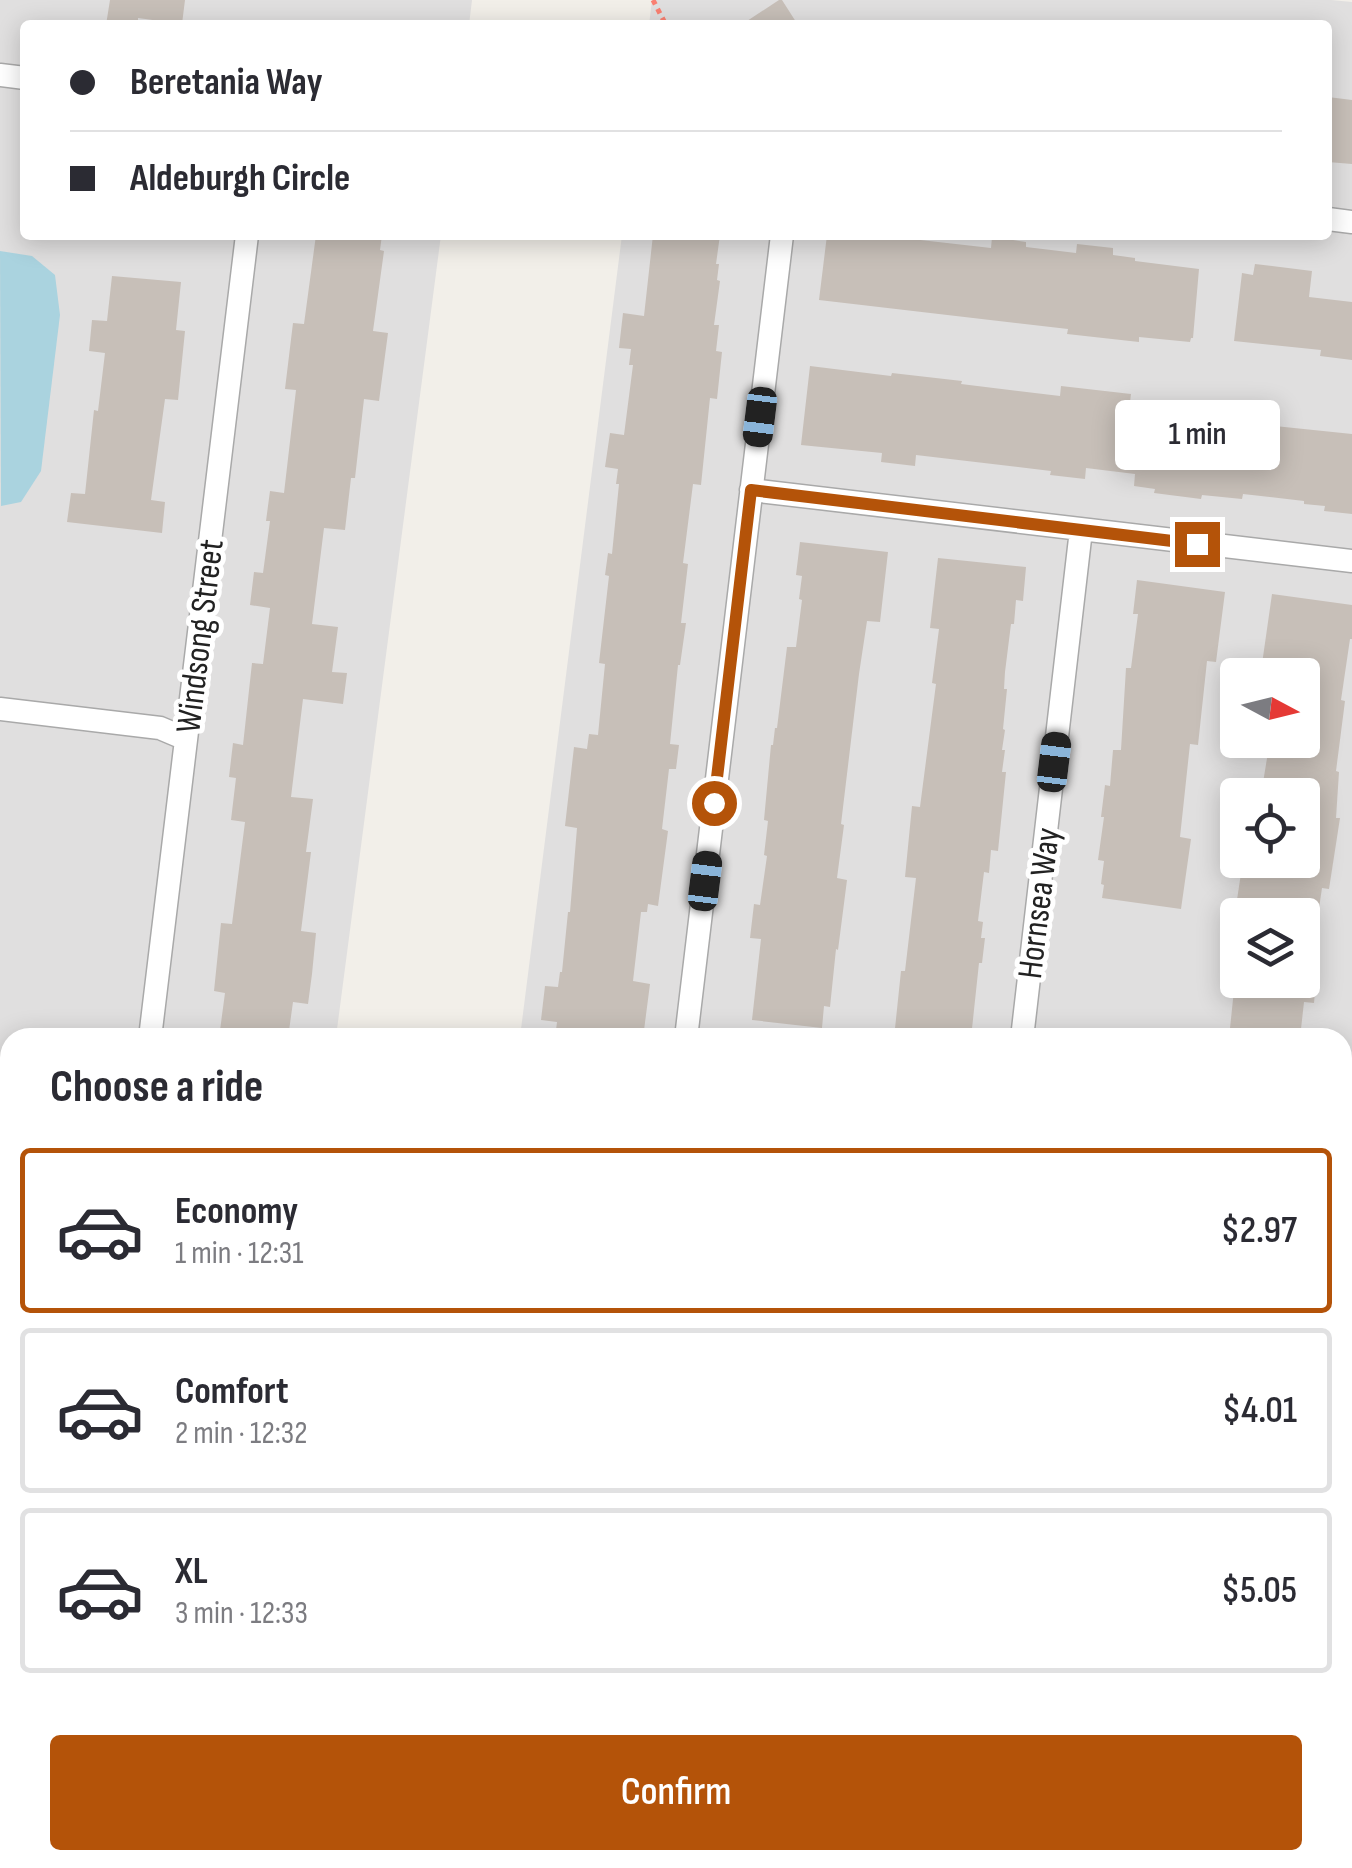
<!DOCTYPE html>
<html lang="en">
<head>
<meta charset="utf-8">
<style>
	body { margin:0; font-family:"Sofia Sans Condensed",sans-serif; background:#f7f7f7; color:#2b2b33; height:100vh; display:flex; flex-direction:column; font-size:38px; white-space:nowrap }
	* { box-sizing:border-box; margin:0 }
	p { font-size:32px; color:#7c7c81 }
	.icon { flex:none; width:55px; height:55px; fill:none; stroke:currentColor; stroke-width:2; stroke-linecap:round; stroke-linejoin:round }
	.map { position:relative; flex:1; overflow:hidden }
	.side { position:absolute; left:0px; top:1028px; width:1352px; height:842px; display:flex; flex-direction:column; background:#fff; border-radius:30px 30px 0 0; box-shadow:0 5px 25px #0003 }
	.side>* { flex:none }
	.hud { position:absolute; left:20px; top:20px; width:1312px; height:220px; border-radius:10px; box-shadow:0 5px 25px #0003; display:grid; align-content:center; height:220px; padding:0 50px; background:#fff }
	.needle { width:65px; rotate:97deg }
	.controls { position:absolute; left:1220px; top:658px; display:grid; gap:20px }
	.controls a { display:grid; place-items:center; width:100px; height:100px; border-radius:10px; background:#fff; box-shadow:0 5px 25px #0003; font-size:50px }
	.end { position:absolute; width:45px; height:45px; margin:-22px; border:12px solid #b45309; background:#fff; box-shadow:0 0 0 5px #fff }
	.from { border-radius:50% }
	.bubble { position:absolute; height:70px; border-radius:10px; background:#fff; box-shadow:0 5px 25px #0003; font-size:32px; font-weight:600; line-height:70px; text-align:center }
	.car { position:absolute; width:30px; height:60px; margin:-30px -15px; border-radius:12px; box-shadow:0 0 8px 2px #0007; background:linear-gradient(#222 24%,#8ab4d8 0 40%,#222 0 76%,#8ab4d8 0 86%,#222 0) }
	.hud b { display:flex; align-items:center; gap:35px; height:95px; font-size:38px }
	.hud b+b { border-top:2px solid #e1e1e2 }
	.hud i { width:25px; height:25px; background:#2b2b33 }
	ul { padding:0; list-style:none }
	li { display:flex; align-items:center; gap:30px; height:165px; margin:0 20px 15px; padding:0 30px; border:5px solid #e1e1e2; border-radius:10px }
	li div { flex:1 }
	li b { display:block; font-size:38px }
	li em { font-style:normal; font-weight:600 }
	li.on { border-color:#b45309 }
	li>.icon { width:90px; height:90px; stroke-width:1.5 }
	h2 { padding:0 50px; font-size:45px; line-height:120px }
	.button { display:flex; gap:20px; margin-top:auto; padding:20px 50px }
	.button a { flex:1; height:115px; border-radius:10px; background:#b45309; color:#fff; font-size:40px; font-weight:600; line-height:115px; text-align:center }
	.map>svg:first-child { display:block }
</style>
</head>
<body>
<div class="map">
<svg width="1352" height="1868" viewBox="0 0 1352 1868">
	<rect width="100%" height="100%" fill="#f2efe9"/>
	<path fill="#e0dfdf" fill-rule="evenodd" d="M 0,0 L 472,0 L 469,25 L 25,25 L 25,235 L 441,235 L 336,1037 L 10,1038 L 10,1860 L 229,1860 L 228,1868 L 0,1868 Z
		M 652,0 L 1331,0 L 1352,2 L 1352,1868 L 414,1868 L 415,1860 L 1342,1860 L 1342,1038 L 520,1037 L 622,235 L 1328,235 L 1328,25 L 649,25 ZM 1238,675 L 1302,675 L 1302,740 L 1238,740 ZM 1238,795 L 1302,795 L 1302,860 L 1238,860 ZM 1238,915 L 1302,915 L 1302,980 L 1238,980 Z"/>
	<path fill="#aad3df" d="M 0,251 L 32,256 L 55,275 L 60,315 L 41,471 L 21,502 L 1,506 Z"/>
	<path fill="#c7bfb8" d="M 110,0 L 185,0 L 182,24 L 138,18 L 138,25 L 106,25 Z
		M 779,0 L 782,0 L 798,25 L 741,25 Z
		M 1328,97 L 1352,100 L 1352,164 L 1328,162 Z
		M 316,235 L 382,235 L 380,250 L 384,251 L 373,331 L 388,333 L 379,401 L 364,399 L 355,478 L 351,478 L 345,530 L 324,528 L 312,624 L 338,627 L 332,672 L 347,673 L 343,704 L 303,699 L 291,797 L 313,799 L 306,852 L 311,852 L 301,931 L 316,933 L 312,974 L 308,1004 L 293,1002 L 288,1038 L 219,1038 L 225,993 L 214,991 L 218,952 L 221,923 L 232,924 L 245,822 L 231,820 L 236,778 L 229,777 L 233,743 L 243,745 L 252,663 L 263,664 L 270,608 L 250,605 L 254,572 L 263,573 L 270,521 L 266,521 L 270,491 L 284,493 L 296,390 L 285,389 L 293,323 L 304,324 Z
		M 653,235 L 720,235 L 716,264 L 719,264 L 717,280 L 720,281 L 714,325 L 719,325 L 716,351 L 722,352 L 717,399 L 710,398 L 701,485 L 693,484 L 683,563 L 688,564 L 681,623 L 686,623 L 680,665 L 678,665 L 670,744 L 679,745 L 676,769 L 669,769 L 662,829 L 668,831 L 658,906 L 648,904 L 647,912 L 641,912 L 633,981 L 650,984 L 643,1038 L 555,1038 L 557,1022 L 541,1020 L 545,986 L 558,987 L 560,972 L 562,972 L 568,912 L 570,912 L 577,828 L 565,826 L 574,747 L 587,749 L 589,734 L 598,735 L 605,664 L 599,663 L 609,576 L 605,575 L 608,553 L 612,554 L 619,484 L 616,484 L 618,469 L 605,467 L 610,433 L 624,435 L 633,365 L 629,365 L 631,349 L 619,348 L 623,313 L 644,316 Z
		M 827,235 L 894,235 L 894,237 L 991,248 L 992,237 L 1026,242 L 1026,247 L 1076,253 L 1077,244 L 1113,248 L 1113,255 L 1135,258 L 1135,261 L 1199,269 L 1193,338 L 1191,338 L 1190,342 L 1139,337 L 1139,342 L 1067,334 L 1068,329 L 819,300 Z
		M 1255,264 L 1312,271 L 1309,297 L 1352,302 L 1352,360 L 1320,356 L 1321,350 L 1234,341 L 1242,273 L 1253,275 Z
		M 112,276 L 181,282 L 176,330 L 185,331 L 178,400 L 165,399 L 151,500 L 165,502 L 162,533 L 67,522 L 71,493 L 85,494 L 94,410 L 98,411 L 105,353 L 89,351 L 92,320 L 107,321 Z
		M 810,366 L 891,376 L 892,373 L 962,381 L 961,384 L 1060,396 L 1061,386 L 1131,394 L 1129,411 L 1352,434 L 1352,514 L 1324,511 L 1325,506 L 1304,504 L 1304,501 L 1243,494 L 1242,499 L 1202,495 L 1201,499 L 1154,493 L 1155,489 L 1134,486 L 1135,474 L 1086,468 L 1085,479 L 1050,475 L 1051,471 L 916,455 L 915,466 L 881,462 L 882,453 L 801,445 Z
		M 800,542 L 888,552 L 880,622 L 867,621 L 859,674 L 841,824 L 844,825 L 837,878 L 847,880 L 838,950 L 836,949 L 830,1007 L 824,1006 L 822,1028 L 752,1020 L 761,939 L 750,938 L 754,904 L 760,905 L 767,856 L 764,855 L 768,821 L 764,820 L 771,745 L 773,745 L 775,728 L 777,728 L 787,647 L 796,647 L 802,600 L 799,599 L 802,576 L 796,575 Z
		M 938,558 L 1026,567 L 1023,601 L 1016,600 L 1014,624 L 1011,624 L 1005,672 L 1004,689 L 1007,689 L 1003,729 L 1005,730 L 1002,750 L 1005,750 L 1002,772 L 1006,772 L 998,851 L 991,850 L 989,873 L 984,872 L 978,921 L 983,922 L 981,938 L 985,938 L 982,963 L 979,963 L 971,1038 L 894,1038 L 901,971 L 905,971 L 916,878 L 905,877 L 912,806 L 920,807 L 936,684 L 932,683 L 939,629 L 930,628 Z
		M 1137,580 L 1225,592 L 1216,662 L 1207,661 L 1198,745 L 1190,744 L 1180,837 L 1191,839 L 1181,909 L 1102,898 L 1104,885 L 1101,884 L 1104,861 L 1098,860 L 1104,817 L 1101,817 L 1105,785 L 1110,786 L 1113,750 L 1121,750 L 1126,668 L 1131,668 L 1138,614 L 1133,614 Z
		M 1272,594 L 1352,605 L 1352,639 L 1350,639 L 1341,700 L 1345,701 L 1336,771 L 1339,772 L 1336,818 L 1340,818 L 1329,889 L 1322,888 L 1318,915 L 1235,913 L 1243,860 L 1302,860 L 1302,795 L 1261,795 L 1270,740 L 1302,740 L 1302,669 L 1262,664 Z
		M 1235,980 L 1316,980 L 1314,1003 L 1304,1002 L 1300,1038 L 1229,1038 Z"/>
	<g fill="none" stroke-linecap="round" stroke-linejoin="round">
		<defs>
			<path id="service" d="M 0,1685 L 10,1686"/>
			<path id="minor" d="M 0,75 L 25,78
				M 1328,219 L 1352,222
				M 751,490 L 1352,561
				M 0,709 L 160,728 L 186,739
				M 150,1038 L 247,235
				M 686,1038 L 782,235
				M 1022,1038 L 1081,530
				M 1352,1179 L 1345,1360 L 1352,1599
				M 0,1445 L 10,1446
				M 1342,1747 L 1352,1744
				M 1342,1805 L 1352,1808
				M 1020,1860 L 1020,1868
				M 50,1868 L 51,1860
				M 635,1868 L 636,1860"/>
		</defs>
		<use href="#service" stroke="#a9a9a9" stroke-width="14"/>
		<use href="#minor" stroke="#a9a9a9" stroke-width="25"/>
		<path stroke="#fa8072" stroke-width="5" stroke-dasharray="5 5" stroke-linecap="butt" d="M 653,0 L 666,25"/>
		<use href="#service" stroke="#fff" stroke-width="11"/>
		<use href="#minor" stroke="#fff" stroke-width="22"/>
	</g>
	<g fill="none" stroke-linecap="round" stroke-linejoin="round">
		<path stroke="#b45309" stroke-width="12" d="M 714,803 L 751,490 L 1197,544"/>
	</g>
	<g text-anchor="middle" stroke-width="10" stroke-linejoin="round" paint-order="stroke">
		<g font-size="35" fill="#222" stroke="#fff">
			<text transform="translate(199 636) rotate(-83)" y="12">Windsong Street</text>
			<text transform="translate(1038 903) rotate(-83)" y="12">Hornsea Way</text>
		</g>
	</g>
</svg>
<div class="controls">
<a><svg class="needle" viewBox="-14 -14 28 28"><path d="M0-13l5 13h-10z" fill="#e53935"/><path d="M0 13l5-13h-10z" fill="#7c7c81"/></svg></a>
<a><svg class="icon" aria-label="locate" viewBox="0 0 24 24"><circle cx="12" cy="12" r="6"/><path d="M12 2v4M12 18v4M2 12h4M18 12h4"/></svg></a>
<a><svg class="icon" aria-label="layers" viewBox="0 0 24 24"><path d="M12 4l9 5-9 5-9-5zM3 14l9 5 9-5"/></svg></a>
</div>
<i class="end from" style="left:714px;top:803px"></i>
<i class="end" style="left:1197px;top:544px"></i>
<div class="bubble" style="left:1115px;top:400px;width:165px">1 min</div>
<i class="car" style="left:760px;top:417px;rotate:187deg"></i>
<i class="car" style="left:1054px;top:762px;rotate:7deg"></i>
<i class="car" style="left:705px;top:881px;rotate:7deg"></i>
<div class="hud">
<b><i class="from"></i>Beretania Way</b>
<b><i></i>Aldeburgh Circle</b>
</div>
<section class="side">
<h2>Choose a ride</h2>
<ul>
<li class="on"><svg class="icon" aria-label="car" viewBox="0 0 24 24"><path d="M5 17H2v-5l4-1 3-4h7l3 4 3 1v5h-3M9 17h6M6 11h13"/><circle cx="7" cy="17" r="2"/><circle cx="17" cy="17" r="2"/></svg><div><b>Economy</b><p>1 min · 12:31</p></div><em>$2.97</em></li>
<li><svg class="icon" aria-label="car" viewBox="0 0 24 24"><path d="M5 17H2v-5l4-1 3-4h7l3 4 3 1v5h-3M9 17h6M6 11h13"/><circle cx="7" cy="17" r="2"/><circle cx="17" cy="17" r="2"/></svg><div><b>Comfort</b><p>2 min · 12:32</p></div><em>$4.01</em></li>
<li><svg class="icon" aria-label="car" viewBox="0 0 24 24"><path d="M5 17H2v-5l4-1 3-4h7l3 4 3 1v5h-3M9 17h6M6 11h13"/><circle cx="7" cy="17" r="2"/><circle cx="17" cy="17" r="2"/></svg><div><b>XL</b><p>3 min · 12:33</p></div><em>$5.05</em></li>
</ul>
<div class="button"><a>Confirm</a></div>
</section>
</div>
</body>
</html>
